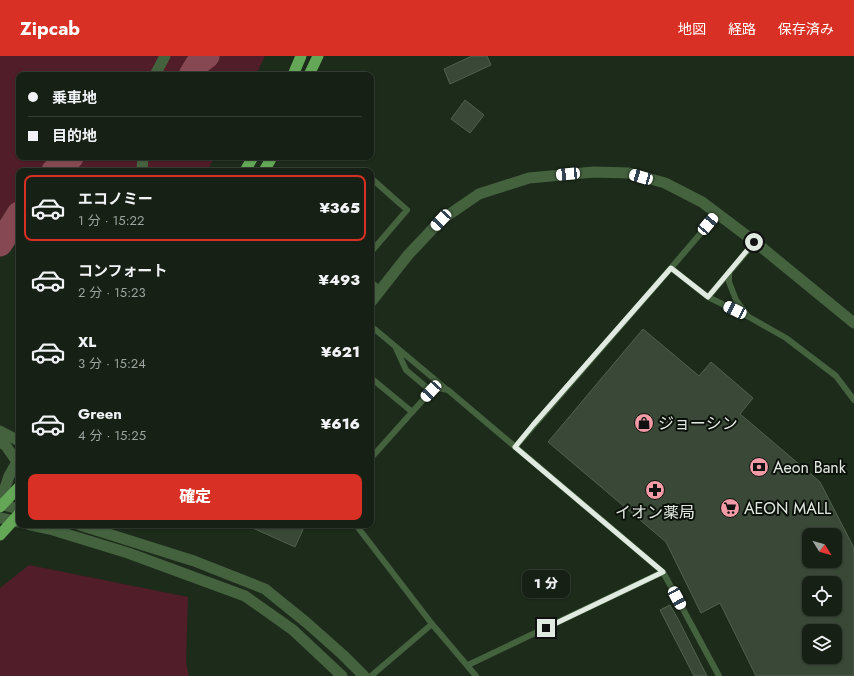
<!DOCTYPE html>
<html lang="ja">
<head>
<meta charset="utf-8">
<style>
	body { margin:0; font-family:Jost,"Noto Sans JP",sans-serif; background:#232d22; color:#f1f3f6; height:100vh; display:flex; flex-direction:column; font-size:15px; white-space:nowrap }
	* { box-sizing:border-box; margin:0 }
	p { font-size:13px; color:#9ea3a0 }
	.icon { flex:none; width:22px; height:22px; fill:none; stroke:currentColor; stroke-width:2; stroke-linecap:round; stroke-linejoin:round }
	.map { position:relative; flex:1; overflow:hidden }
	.side { position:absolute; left:16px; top:112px; width:358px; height:360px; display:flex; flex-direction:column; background:#162014; border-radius:8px; box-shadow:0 1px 3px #0004,0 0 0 1px #353e34 }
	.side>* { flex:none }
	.top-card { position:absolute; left:16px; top:16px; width:358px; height:88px; border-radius:8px; box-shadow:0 1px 3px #0004,0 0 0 1px #353e34; display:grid; align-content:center; height:88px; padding:0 12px; background:#162014 }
	.needle { width:26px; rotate:127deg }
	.fabs { position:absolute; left:802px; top:472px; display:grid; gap:8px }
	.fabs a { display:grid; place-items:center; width:40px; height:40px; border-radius:8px; background:#162014; box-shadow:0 1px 3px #0004,0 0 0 1px #353e34; font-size:20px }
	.end { position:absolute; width:18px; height:18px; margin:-9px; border:5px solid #e1eae0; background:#111; box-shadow:0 0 0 2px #111 }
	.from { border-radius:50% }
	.bubble { position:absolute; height:28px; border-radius:8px; background:#162014; box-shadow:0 1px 3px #0004,0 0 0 1px #353e34; font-size:13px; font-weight:800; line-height:28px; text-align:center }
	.car { position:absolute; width:12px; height:24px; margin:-12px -6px; border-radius:5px; box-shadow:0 0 3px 1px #0007; background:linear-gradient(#fff 24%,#345 0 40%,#fff 0 76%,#345 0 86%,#fff 0) }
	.top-card b { display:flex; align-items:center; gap:14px; height:38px; font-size:15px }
	.top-card b+b { border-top:1px solid #353e34 }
	.top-card i { width:10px; height:10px; background:#f1f3f6 }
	ul { padding:7px 0 0; list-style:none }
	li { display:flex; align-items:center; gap:12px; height:66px; margin:0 8px 6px; padding:0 4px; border:2px solid transparent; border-radius:8px }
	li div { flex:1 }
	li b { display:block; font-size:15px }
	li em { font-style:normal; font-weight:800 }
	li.selected { border-color:#d93025 }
	li>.icon { width:36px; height:36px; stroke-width:1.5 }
	.primary-button { display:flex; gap:8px; margin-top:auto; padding:8px 12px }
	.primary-button a { flex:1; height:46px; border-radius:8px; background:#d93025; color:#fff; font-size:16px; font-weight:800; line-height:46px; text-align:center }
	header { display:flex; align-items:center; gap:24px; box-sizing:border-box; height:56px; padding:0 20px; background:#d93025; color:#fff }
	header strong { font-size:19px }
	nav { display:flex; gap:22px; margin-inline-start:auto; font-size:14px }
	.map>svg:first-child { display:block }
</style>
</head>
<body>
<header>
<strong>Zipcab</strong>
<nav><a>地図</a><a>経路</a><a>保存済み</a></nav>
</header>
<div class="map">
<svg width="854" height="620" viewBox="0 0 854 620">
	<rect width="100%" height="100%" fill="#1d2b1b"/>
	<path fill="#501d28" d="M 0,0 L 265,0 L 256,19 L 19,19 L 19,101 L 215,101 L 207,115 L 96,115 L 91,111 L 86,115 L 19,115 L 19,167 L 0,182 Z
		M 29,509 L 188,541 L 186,606 L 189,620 L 0,620 L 0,532 Z"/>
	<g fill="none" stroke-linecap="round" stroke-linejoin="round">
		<path stroke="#864953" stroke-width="25" d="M 191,19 L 199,6 L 207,0
			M 54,115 L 71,101
			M 0,188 L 19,158"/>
	</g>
	<path fill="#3a4837" stroke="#52614f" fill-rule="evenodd" d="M 472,0 L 487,0 L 491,9 L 450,28 L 444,13 Z
		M 465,44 L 484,59 L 470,77 L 451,63 Z
		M 643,273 L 699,320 L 711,306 L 753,342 L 740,358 L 820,426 L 854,492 L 854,620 L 756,620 L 720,547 L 701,557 L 666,486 L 548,386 ZM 809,479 L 835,479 L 835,505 L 809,505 ZM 809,527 L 835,527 L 835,553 L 809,553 ZM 809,575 L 835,575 L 835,601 L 809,601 Z
		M 246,469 L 305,469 L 295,491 Z
		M 670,549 L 678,563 L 707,620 L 694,620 L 660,554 Z"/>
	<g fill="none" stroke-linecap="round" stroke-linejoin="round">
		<path stroke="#45623f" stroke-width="6" d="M 371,122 L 407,154 L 371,196
			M 671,212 L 708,241 L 749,261 L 786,282 L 836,320 L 854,344
			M 729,216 L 729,226 L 736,244 L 747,259
			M 371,226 L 381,234
			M 708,241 L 755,186
			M 371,270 L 445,332
			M 396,292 L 406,314 L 431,335
			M 371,322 L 411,355
			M 515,391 L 671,212 L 718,157
			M 371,402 L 431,335 L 438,332 L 448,334 L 663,516 L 719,620
			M 356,469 L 432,568 L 476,620
			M 468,609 L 663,516
			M 371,620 L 432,568"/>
		<path stroke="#45623f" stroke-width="11" d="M 155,19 L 165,0
			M 142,115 L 143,101"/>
		<path stroke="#45623f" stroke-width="11" d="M 371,246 L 408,199 L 441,164 L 479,138 L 529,122 L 594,116 L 629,117 L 665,127 L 702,146 L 755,186 L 854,267
			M 0,375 L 19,385
			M 0,386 L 6,390 L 17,406 L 9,420 L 5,432 L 0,438
			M 0,448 L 19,453
			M 0,462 L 19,466
			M 30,469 L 53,474 L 128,497 L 245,540 L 293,574 L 342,620
			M 80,469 L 194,505 L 265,533 L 307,567 L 343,599 L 364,620"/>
		<path stroke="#63a757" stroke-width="11" d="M 293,19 L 301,0
			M 309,19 L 318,0
			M 245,115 L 253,101
			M 264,115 L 272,101
			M 0,451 L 19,431
			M 0,479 L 19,458"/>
	</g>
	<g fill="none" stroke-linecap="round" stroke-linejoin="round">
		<path stroke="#e1eae0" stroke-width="5" d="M 546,572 L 663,516 L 515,391 L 533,369 L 671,212 L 708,241 L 754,186"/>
	</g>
	<defs>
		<symbol id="shop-disc" viewBox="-11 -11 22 22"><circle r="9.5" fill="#f39aa7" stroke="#0c120b"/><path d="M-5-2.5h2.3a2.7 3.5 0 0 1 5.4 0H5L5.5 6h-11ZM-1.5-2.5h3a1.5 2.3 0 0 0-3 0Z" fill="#111"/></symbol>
		<symbol id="bank-disc" viewBox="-11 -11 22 22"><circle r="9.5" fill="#f39aa7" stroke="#0c120b"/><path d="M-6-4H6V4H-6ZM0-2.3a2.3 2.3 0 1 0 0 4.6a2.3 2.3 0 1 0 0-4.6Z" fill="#111"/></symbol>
		<symbol id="pharmacy-disc" viewBox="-11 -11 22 22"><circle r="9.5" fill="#f39aa7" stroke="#0c120b"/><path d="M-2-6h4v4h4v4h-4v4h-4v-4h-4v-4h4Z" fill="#111"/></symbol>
		<symbol id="supermarket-disc" viewBox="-11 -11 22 22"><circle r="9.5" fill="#f39aa7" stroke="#0c120b"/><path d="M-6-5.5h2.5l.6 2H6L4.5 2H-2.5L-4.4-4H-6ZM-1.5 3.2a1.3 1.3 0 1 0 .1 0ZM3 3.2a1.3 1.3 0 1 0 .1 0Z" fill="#111"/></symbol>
	</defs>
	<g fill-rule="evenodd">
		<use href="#shop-disc" x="633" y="356" width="22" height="22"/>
		<use href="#bank-disc" x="748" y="400" width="22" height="22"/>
		<use href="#pharmacy-disc" x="644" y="423" width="22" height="22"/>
		<use href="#supermarket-disc" x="719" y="441" width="22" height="22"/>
	</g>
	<g text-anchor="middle" stroke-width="4" stroke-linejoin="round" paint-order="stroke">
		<g font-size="16" fill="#e1eae0" stroke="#0c120b" text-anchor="start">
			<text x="658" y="373">ジョーシン</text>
			<text x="773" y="417">Aeon Bank</text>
			<text x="744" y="458">AEON MALL</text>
			<text x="655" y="462" text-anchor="middle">イオン薬局</text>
		</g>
	</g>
</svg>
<div class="fabs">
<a><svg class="needle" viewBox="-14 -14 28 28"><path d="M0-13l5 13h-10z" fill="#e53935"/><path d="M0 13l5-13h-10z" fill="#9ea3a0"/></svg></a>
<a><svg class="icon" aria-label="locate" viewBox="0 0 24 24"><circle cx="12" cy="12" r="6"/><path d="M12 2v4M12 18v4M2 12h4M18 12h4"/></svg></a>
<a><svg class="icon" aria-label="layers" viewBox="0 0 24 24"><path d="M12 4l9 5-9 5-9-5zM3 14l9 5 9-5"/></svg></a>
</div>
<i class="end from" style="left:754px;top:186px"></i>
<i class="end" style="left:546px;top:572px"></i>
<div class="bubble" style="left:522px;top:514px;width:48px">1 分</div>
<i class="car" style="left:568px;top:118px;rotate:265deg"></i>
<i class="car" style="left:641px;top:121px;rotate:286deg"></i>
<i class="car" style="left:441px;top:164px;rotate:223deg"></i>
<i class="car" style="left:708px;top:168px;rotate:40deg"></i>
<i class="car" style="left:735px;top:254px;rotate:296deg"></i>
<i class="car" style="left:431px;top:335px;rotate:223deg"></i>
<i class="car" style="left:677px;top:542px;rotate:152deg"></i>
<div class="top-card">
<b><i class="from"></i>乗車地</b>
<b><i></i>目的地</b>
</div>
<section class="side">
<ul>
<li class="selected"><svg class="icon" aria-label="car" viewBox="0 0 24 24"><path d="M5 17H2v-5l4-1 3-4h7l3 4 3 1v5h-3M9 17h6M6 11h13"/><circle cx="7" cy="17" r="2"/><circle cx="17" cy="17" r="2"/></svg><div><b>エコノミー</b><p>1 分 · 15:22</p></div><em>¥365</em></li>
<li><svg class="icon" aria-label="car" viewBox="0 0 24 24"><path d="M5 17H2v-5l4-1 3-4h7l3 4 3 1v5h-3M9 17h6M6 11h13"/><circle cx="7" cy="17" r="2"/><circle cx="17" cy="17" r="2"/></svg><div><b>コンフォート</b><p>2 分 · 15:23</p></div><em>¥493</em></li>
<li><svg class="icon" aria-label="car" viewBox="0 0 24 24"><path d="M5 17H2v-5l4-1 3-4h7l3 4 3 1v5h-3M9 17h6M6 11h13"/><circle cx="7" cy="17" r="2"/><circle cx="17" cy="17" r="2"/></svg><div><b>XL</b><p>3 分 · 15:24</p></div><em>¥621</em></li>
<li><svg class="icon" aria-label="car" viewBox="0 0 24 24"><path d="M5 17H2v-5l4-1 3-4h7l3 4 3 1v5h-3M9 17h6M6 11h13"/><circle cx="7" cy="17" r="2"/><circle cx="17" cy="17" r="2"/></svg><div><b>Green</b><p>4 分 · 15:25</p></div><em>¥616</em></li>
</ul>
<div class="primary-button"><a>確定</a></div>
</section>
</div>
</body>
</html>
